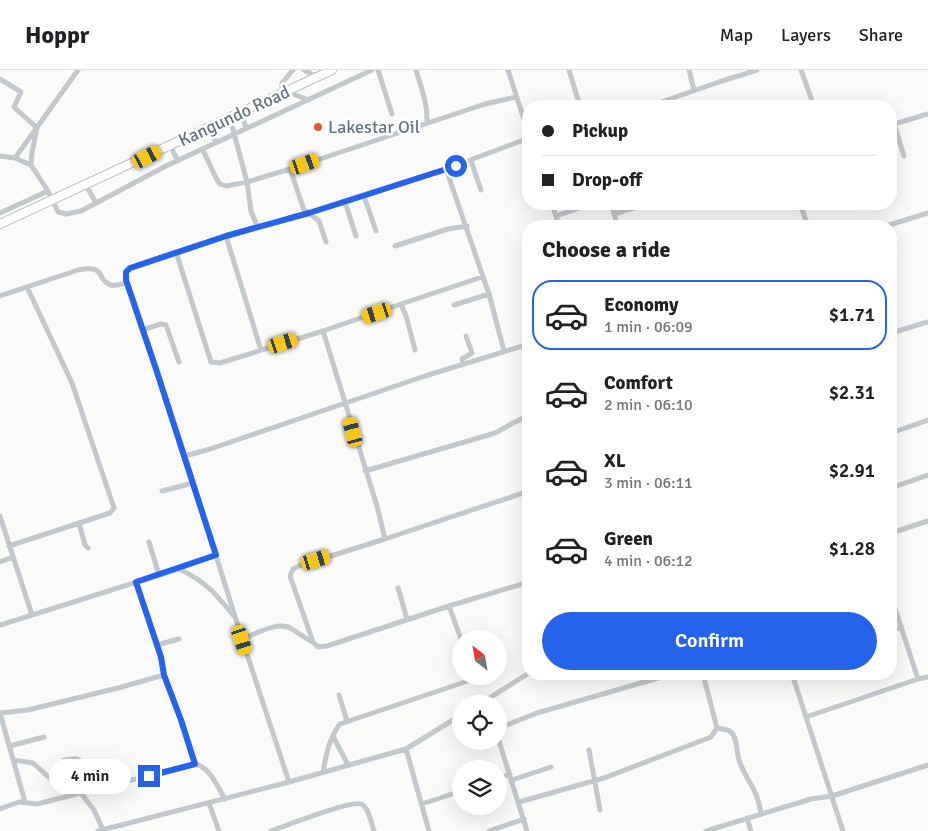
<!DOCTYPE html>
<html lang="en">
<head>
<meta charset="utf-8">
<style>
	body { margin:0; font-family:Signika,sans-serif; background:#f6f6f6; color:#202124; height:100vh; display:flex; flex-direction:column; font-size:19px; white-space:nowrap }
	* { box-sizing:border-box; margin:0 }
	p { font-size:16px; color:#757577 }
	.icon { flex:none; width:28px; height:28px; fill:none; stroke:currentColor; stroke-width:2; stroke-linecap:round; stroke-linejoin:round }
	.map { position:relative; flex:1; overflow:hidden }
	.side { position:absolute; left:522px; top:150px; width:375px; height:460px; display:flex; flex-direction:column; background:#fff; border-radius:20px; box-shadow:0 5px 20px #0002 }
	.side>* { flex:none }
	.guide { position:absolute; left:522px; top:30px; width:375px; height:110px; border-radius:20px; box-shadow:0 5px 20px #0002; display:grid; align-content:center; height:110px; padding:0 20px; background:#fff }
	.needle { width:32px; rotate:329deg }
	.tools { position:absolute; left:452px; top:560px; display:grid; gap:10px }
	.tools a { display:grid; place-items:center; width:55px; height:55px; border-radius:50%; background:#fff; box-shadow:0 5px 20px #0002; font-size:25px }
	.end { position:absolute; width:22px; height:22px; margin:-11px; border:6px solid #2563eb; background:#fff; box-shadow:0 0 0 2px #fff }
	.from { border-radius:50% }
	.bubble { position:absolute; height:35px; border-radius:18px; background:#fff; box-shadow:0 5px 20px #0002; font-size:16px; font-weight:600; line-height:35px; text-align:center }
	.car { position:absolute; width:15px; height:30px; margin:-15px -8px; border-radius:6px; box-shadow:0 0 4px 1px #0007; background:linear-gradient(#f5c518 24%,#345 0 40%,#f5c518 0 76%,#345 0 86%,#f5c518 0) }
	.guide b { display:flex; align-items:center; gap:18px; height:48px; font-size:19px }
	.guide b+b { border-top:1px solid #e0e0e0 }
	.guide i { width:12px; height:12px; background:#202124 }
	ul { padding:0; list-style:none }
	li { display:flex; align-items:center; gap:15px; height:70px; margin:0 10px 8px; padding:0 10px; border:2px solid transparent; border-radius:20px }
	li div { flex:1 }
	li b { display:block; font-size:19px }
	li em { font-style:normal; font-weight:600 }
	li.current { border-color:#2563eb }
	li>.icon { width:45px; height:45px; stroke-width:1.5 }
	h2 { padding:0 20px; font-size:22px; line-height:60px }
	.action { display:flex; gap:10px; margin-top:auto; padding:10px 20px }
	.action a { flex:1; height:58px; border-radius:30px; background:#2563eb; color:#fff; font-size:20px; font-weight:600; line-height:58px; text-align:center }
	header { display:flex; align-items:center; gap:30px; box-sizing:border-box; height:70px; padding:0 25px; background:#fff; border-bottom:1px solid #e0e0e0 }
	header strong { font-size:24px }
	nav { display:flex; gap:28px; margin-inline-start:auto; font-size:18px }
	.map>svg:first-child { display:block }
</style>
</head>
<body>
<header>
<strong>Hoppr</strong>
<nav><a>Map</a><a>Layers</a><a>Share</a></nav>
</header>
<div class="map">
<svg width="928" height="761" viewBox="0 0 928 761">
	<rect width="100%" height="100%" fill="#fafaf8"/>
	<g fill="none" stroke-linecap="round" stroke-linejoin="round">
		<defs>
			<path id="highway" d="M 0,154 L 332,0"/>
		</defs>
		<use href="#highway" stroke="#b4b9bd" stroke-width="10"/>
		<path stroke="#c3c8cc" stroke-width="5" d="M 304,0 L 317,7
			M 378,0 L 392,44
			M 416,0 C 421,18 428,34 427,53
			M 508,0 L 529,65
			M 569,0 L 580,36
			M 689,0 L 694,20
			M 801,0 L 814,36
			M 0,9 L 21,22 L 14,37 L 37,58 L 32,82 L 31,95 L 48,121 L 0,143
			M 287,22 L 309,30
			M 282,24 L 282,13 L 293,0
			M 650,36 L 719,12 L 757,0
			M 241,42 L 246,58
			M 230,48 L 247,112 L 290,99
			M 894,54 L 904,86
			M 891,55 L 928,44
			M 210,57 L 216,73
			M 170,75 L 178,91
			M 203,80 L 216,108 L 220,114 L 226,116 L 247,112 L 251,141 L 257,156
			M 0,86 L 15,88 L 31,95
			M 15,88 L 78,0
			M 471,91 L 481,120
			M 86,115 L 96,133
			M 48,121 L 58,142 L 66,144 L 81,141 L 166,96 L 372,0
			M 364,126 L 376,161
			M 345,132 L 446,99
			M 552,134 L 559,156
			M 611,134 L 618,156
			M 800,134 L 808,156
			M 614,144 L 647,134
			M 556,146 L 591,134
			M 886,156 L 928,143
			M 226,166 L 261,280
			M 356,166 L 345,132 L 309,143 L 304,140 L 290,99 L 485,34 L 516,27
			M 395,176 L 448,159 L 467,156
			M 176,182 L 211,292 L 220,293 L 323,261
			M 0,226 L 78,200 C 108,194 95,210 111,215 C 115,216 122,214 126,213
			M 401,234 L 323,261 L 377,436 L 385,469 L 299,496 L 293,499 L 290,506 L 313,572 L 318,577 L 327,576 L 449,536 L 461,569
			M 454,235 L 489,224
			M 142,260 L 161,254 L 166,255 L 179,292
			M 891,263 L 928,252
			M 415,280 L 407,249 L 401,234 L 482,207
			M 504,281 L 489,224 L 446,99 L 529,68
			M 463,294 L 462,289 L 472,283 L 466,266
			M 891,363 L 928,350
			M 185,386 L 126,210 L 126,202 L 130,199 L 257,156 L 271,154 L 294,146 L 309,143 L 319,151 L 326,172
			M 365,401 L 492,364 C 505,359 515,350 529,346
			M 891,418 L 928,405
			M 162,421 L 193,413
			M 0,446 L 32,545
			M 79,453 L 85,475 L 88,478
			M 891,463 L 928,451
			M 385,469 L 529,421
			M 149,472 L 159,505
			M 9,476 L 110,443 L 114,438 L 72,313 L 27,217
			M 0,492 L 13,487
			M 179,499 C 205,511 215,523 233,545
			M 136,512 L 161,587 L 164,605 L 181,650 L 195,694
			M 398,518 L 407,549
			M 891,526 L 918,609
			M 449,536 L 529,512
			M 0,555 L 175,500 L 216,485
			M 891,561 L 901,557
			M 242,569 C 256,564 278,550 292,559 C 300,564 304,568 313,572
			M 157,575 L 179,569
			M 792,604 L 843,761
			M 339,625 L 347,651
			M 480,634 L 529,603
			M 0,643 L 28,640 L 118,618 L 164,605
			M 0,643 L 25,732
			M 806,647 L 918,609 L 928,607
			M 499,658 L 537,643 L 672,604
			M 717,658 C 722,659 729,659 732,663 C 738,670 736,684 740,693 C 748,713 758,720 761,744
			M 333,666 L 348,695
			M 499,671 L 527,761
			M 10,676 L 44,667
			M 406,679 L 429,761
			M 589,680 L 600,740
			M 14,690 L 33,693 L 62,719 L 80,722 L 94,740 L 103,760
			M 64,690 C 68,690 74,688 77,689 C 86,692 89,713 89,720
			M 323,702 C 326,685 329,668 340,654 L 456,615 L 470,610 L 473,606
			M 499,708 L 510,704
			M 512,710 L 551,697
			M 289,712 L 242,569 L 185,386 L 210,379 L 425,306 L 529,274
			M 519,732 L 604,708 L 711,667 L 717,658 L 703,604
			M 209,733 L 219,761
			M 422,734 L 461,721
			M 0,739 L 19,732 L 37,734 L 195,694 C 210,697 217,716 225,729
			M 747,748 L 751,761
			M 98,761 L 289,712 L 406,679 L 461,645
			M 271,761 C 285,756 351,730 361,734 C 369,737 371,753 374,761
			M 489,761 L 524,749
			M 706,761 L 811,729 L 832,726 L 928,695"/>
		<use href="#highway" stroke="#fff" stroke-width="8"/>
	</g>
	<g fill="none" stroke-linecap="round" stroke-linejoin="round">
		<path stroke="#2563eb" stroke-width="6" d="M 149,706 L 195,694 L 181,650 L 164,605 L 161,587 L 136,512 L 216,485 L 156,299 L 126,210 L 126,202 L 130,198 L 226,166 L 309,143 L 456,96"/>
	</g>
	<circle fill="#e4572e" stroke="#fff" stroke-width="2" cx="318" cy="57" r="5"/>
	<g text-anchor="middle" stroke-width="5" stroke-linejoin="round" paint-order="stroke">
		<g font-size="18" fill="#657683" stroke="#fff">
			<text transform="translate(234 46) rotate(-25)" y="6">Kangundo Road</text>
		</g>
		<g font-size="18" fill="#657683" stroke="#fff" text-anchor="start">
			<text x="328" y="63">Lakestar Oil</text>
		</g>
	</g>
</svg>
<div class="tools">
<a><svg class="needle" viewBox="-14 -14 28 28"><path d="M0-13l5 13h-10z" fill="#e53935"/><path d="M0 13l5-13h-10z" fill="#757577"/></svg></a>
<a><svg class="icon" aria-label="locate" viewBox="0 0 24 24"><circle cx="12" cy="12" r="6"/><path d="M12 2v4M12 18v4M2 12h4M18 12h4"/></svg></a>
<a><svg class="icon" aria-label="layers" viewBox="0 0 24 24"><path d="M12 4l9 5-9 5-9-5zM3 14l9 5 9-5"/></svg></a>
</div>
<i class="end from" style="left:456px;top:96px"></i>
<i class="end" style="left:149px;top:706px"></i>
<div class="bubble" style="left:49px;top:689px;width:82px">4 min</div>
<i class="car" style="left:147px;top:87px;rotate:63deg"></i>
<i class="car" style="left:305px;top:94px;rotate:71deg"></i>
<i class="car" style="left:377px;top:243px;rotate:252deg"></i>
<i class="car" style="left:283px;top:273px;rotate:72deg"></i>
<i class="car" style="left:353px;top:362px;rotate:345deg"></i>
<i class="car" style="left:316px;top:490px;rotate:73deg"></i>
<i class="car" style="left:242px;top:570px;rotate:162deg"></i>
<div class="guide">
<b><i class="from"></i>Pickup</b>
<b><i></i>Drop-off</b>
</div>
<section class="side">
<h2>Choose a ride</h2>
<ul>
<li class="current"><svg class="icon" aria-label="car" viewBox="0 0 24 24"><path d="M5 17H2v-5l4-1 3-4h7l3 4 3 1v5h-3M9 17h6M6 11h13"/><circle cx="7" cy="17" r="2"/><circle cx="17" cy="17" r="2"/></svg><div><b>Economy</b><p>1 min · 06:09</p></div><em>$1.71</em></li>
<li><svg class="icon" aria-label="car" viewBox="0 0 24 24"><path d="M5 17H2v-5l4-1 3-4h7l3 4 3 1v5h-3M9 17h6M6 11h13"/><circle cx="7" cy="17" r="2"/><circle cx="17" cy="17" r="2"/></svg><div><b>Comfort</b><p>2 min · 06:10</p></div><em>$2.31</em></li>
<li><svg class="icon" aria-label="car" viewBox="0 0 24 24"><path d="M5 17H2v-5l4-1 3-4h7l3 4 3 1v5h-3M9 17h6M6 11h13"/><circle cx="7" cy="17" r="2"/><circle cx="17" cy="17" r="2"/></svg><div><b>XL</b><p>3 min · 06:11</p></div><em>$2.91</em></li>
<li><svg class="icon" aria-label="car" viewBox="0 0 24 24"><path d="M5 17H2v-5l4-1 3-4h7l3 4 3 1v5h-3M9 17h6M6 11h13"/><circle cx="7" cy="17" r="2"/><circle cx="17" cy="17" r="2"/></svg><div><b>Green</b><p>4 min · 06:12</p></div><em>$1.28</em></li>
</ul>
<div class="action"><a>Confirm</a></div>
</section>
</div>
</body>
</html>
